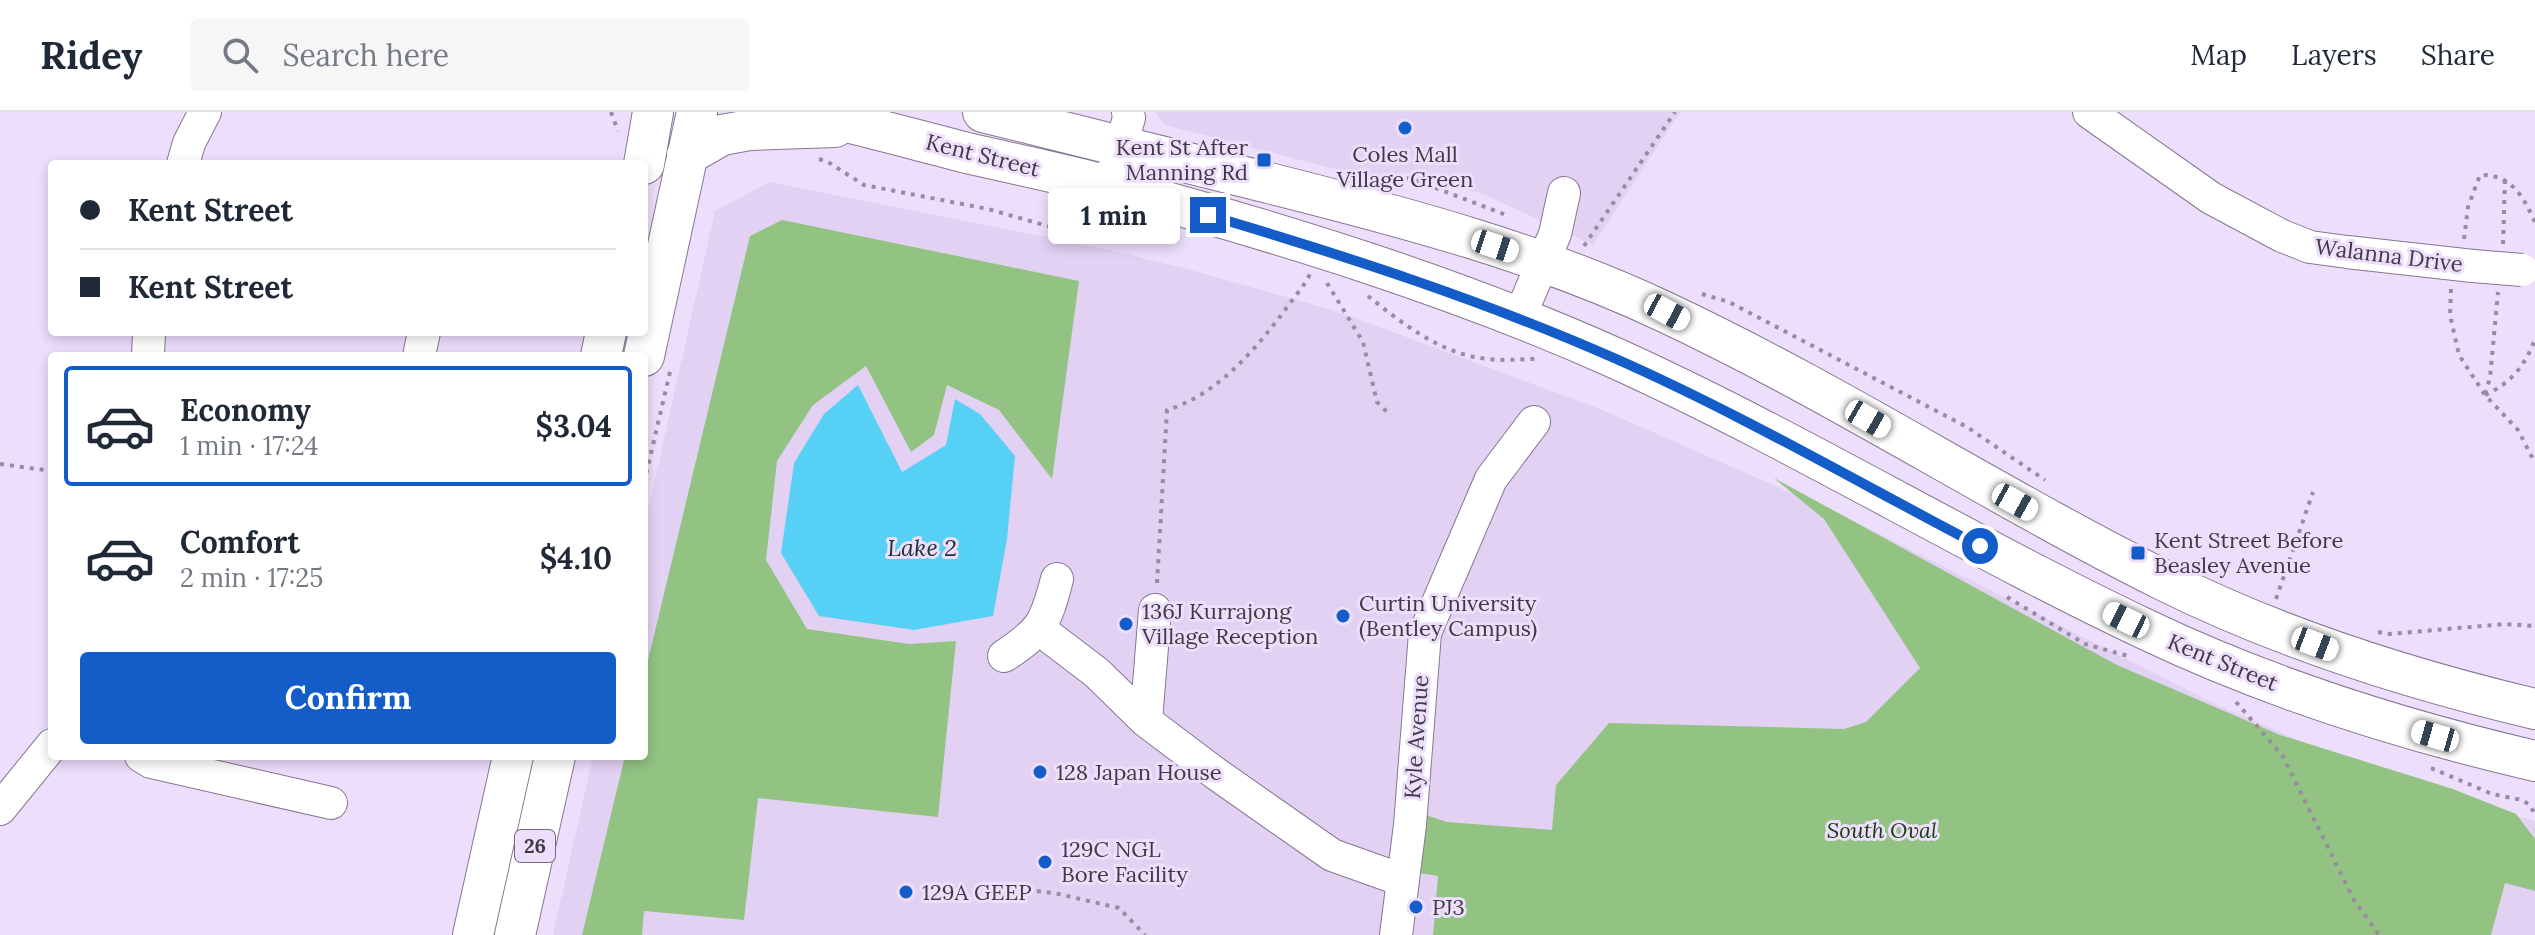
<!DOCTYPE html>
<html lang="en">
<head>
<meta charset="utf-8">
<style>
	body { margin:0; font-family:Lora,serif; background:#f6f6f7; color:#1f2937; height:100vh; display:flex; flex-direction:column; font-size:30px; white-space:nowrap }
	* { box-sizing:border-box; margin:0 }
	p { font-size:26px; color:#747a83 }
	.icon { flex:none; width:44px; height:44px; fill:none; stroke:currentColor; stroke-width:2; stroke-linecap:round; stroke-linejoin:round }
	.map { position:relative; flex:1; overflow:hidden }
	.panel { position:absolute; left:48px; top:240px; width:600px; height:408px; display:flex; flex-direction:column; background:#fff; border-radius:8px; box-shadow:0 4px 12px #0003 }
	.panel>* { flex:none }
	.hud { position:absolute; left:48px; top:48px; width:600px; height:176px; border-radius:8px; box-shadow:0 4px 12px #0003; display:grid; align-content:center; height:176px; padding:0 32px; background:#fff }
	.end { position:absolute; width:36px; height:36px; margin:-18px; border:10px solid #145dc8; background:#fff; box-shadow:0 0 0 4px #fff }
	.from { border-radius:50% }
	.bubble { position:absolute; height:56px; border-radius:8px; background:#fff; box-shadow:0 4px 12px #0003; font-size:26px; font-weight:700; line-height:56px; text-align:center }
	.car { position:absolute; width:24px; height:48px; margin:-24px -12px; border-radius:10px; box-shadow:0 0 6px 2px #0007; background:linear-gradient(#fff 24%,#345 0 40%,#fff 0 76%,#345 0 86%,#fff 0) }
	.hud b { display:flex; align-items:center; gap:28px; height:76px; font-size:30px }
	.hud b+b { border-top:2px solid #e0e1e3 }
	.hud i { width:20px; height:20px; background:#1f2937 }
	ul { padding:14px 0 0; list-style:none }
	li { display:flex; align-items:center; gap:24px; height:120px; margin:0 16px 12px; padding:0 16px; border:4px solid transparent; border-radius:8px }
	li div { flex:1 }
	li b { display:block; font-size:30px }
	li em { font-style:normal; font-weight:700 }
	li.current { border-color:#145dc8 }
	li>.icon { width:72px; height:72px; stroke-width:1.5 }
	.primary-button { display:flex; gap:16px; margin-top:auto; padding:16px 32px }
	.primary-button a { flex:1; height:92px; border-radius:8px; background:#145dc8; color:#fff; font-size:32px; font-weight:700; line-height:92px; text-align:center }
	header { display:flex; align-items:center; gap:48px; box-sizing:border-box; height:112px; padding:0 40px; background:#fff; border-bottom:2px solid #e0e1e3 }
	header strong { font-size:38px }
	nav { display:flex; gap:44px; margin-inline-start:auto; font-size:28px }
	.search { width:560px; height:72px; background:#f6f6f7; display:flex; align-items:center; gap:20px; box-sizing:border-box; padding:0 28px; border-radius:8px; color:#747a83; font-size:30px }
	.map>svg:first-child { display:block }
</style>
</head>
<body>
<header>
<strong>Ridey</strong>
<div class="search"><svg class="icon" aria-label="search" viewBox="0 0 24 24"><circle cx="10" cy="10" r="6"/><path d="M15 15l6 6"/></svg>Search here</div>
<nav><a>Map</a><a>Layers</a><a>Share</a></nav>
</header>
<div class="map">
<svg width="2535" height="823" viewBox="0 0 2535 823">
	<rect width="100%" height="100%" fill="#eddefc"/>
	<path fill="#e3d1f4" d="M 1155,0 L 1680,0 L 1593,133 L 1486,83 L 1408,61 L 1369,66 L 1165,13 Z
		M 769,70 L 1111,138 L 1187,157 L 1336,199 L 1600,297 L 1846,405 L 2215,592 L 2399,671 L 2535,709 L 2535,823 L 553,823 L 593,644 L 644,644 L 644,417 L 715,99 Z"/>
	<path fill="#92c383" d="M 782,108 L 1079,169 L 1052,367 L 999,298 L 947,273 L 934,323 L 911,340 L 866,254 L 813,293 L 777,349 L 766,448 L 807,517 L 909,532 L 956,529 L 938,705 L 758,686 L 744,808 L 644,799 L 642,823 L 582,823 L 625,644 L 644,644 L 644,565 L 750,124 Z
		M 1774,366 L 2117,553 L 2280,623 L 2453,677 L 2516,702 L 2535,727 L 2535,779 L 2505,771 L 2491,823 L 1433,823 L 1438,764 L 1413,760 L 1420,701 L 1447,710 L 1552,718 L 1556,673 L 1609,611 L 1844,617 L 1866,610 L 1920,556 L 1824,407 Z"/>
	<path fill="#57d0f6" d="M 858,273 L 902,360 L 946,333 L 955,287 L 980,302 L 1015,344 L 1007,427 L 993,504 L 914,518 L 819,504 L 781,441 L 794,351 L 824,302 Z"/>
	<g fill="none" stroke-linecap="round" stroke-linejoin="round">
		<defs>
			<path id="minor" d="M 2089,0 L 2211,86 L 2282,124 L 2310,135 L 2347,140 L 2473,154
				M 183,52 L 189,31 L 205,0
				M 1109,74 L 1129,6 L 1128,0
				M 1519,206 L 1555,122 L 1564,81
				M 148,244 L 149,220
				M 419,244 L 424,220
				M 1038,516 L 1097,561 L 1146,609 L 1215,661 L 1332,743 L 1402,768
				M 1004,544 C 1042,519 1046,510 1057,467
				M 1146,609 L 1155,498
				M 141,644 L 151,650 L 331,691
				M 0,697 L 52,633
				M 1396,823 L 1410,713 L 1425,521 L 1491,367 L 1534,310"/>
			<path id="major" d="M 804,0 C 859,12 912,27 967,41 C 1015,52 1064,62 1112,75 C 1282,121 1454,174 1615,246 C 1796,328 1967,433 2147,518 C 2271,577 2402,618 2535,649
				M 983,0 C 1079,23 1174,47 1269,71 C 1404,105 1541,141 1667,201 C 1837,281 1995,384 2163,468 C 2280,526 2408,567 2535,597
				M 687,43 L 722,23 L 749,18 L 835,15
				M 644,52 L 653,0
				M 601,244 L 606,220
				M 644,244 L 697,0
				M 473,823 L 513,644
				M 515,823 L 555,644"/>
		</defs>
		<use href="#minor" stroke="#857792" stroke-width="34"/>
		<use href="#major" stroke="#857792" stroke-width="42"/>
		<path stroke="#978ca1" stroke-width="4" stroke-dasharray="4 6" stroke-linecap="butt" d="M 611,0 L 618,19
			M 819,47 L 828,50 L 864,73 L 988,97 L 1051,115 L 1080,119 L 1115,112 L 1136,115
			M 1387,69 L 1410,66 L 1506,103
			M 2464,127 L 2468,95 L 2480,63 C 2511,62 2523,84 2535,110
			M 2503,132 L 2505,69
			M 1584,134 L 1675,0
			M 1327,171 L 1363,230 L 1377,290 L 1390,303
			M 2451,177 L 2450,203 L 2459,243 L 2485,283 L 2518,318 L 2535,351
			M 1702,182 L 1729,190 L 1967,315 L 2045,368
			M 1368,184 C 1403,212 1442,243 1488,247 C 1505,249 1521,247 1538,247
			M 2485,282 L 2490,266 L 2498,180
			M 2485,283 C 2511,271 2525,254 2535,227
			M 0,352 L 52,359
			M 644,371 L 670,260
			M 1157,471 L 1167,298 C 1217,283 1255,238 1285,198 C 1293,186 1304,175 1310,162
			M 2007,485 L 2085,532 L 2128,544
			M 2276,487 L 2313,380
			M 2378,520 L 2389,522 L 2505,512 L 2535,514
			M 2236,590 L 2282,643 L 2354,788 L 2379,823
			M 2431,656 L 2492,682 L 2522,688 L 2530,693 L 2535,703
			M 1017,777 L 1054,781 L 1119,796 L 1145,823"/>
		<use href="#minor" stroke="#fff" stroke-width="32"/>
		<use href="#major" stroke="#fff" stroke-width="40"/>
		<defs>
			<path id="minor-bridge" d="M 2473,154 L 2522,158"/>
		</defs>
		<use href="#minor-bridge" stroke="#857792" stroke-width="34" stroke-linecap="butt"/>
		<use href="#minor-bridge" stroke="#fff" stroke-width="32"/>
	</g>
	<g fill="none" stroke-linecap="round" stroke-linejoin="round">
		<path stroke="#145dc8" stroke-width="10" d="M 1208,103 C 1346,144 1482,188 1614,246 C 1739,301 1859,371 1980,434"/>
	</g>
	<g fill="#145dc8" stroke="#eddefc" stroke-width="3">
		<circle cx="1405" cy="16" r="8"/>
		<rect x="1256" y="40" width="16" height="16" rx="4"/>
		<rect x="2130" y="433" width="16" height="16" rx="4"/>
		<circle cx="1343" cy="504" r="8"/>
		<circle cx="1126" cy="512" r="8"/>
		<circle cx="1040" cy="660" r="8"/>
		<circle cx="1045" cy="750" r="8"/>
		<circle cx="906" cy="780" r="8"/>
		<circle cx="1416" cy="795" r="8"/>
	</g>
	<g text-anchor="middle" stroke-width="6" stroke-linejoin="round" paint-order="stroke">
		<rect fill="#eddefc" stroke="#746b7c" stroke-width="2" x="515" y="718" width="40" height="32" rx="6"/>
		<g font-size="20" font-weight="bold" fill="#403a45">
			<text x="535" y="741">26</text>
		</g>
		<g font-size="22" fill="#403a45" stroke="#eddefc" text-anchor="start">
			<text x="1248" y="43" text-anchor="end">Kent St After<tspan x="1248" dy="25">Manning Rd</tspan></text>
			<text x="1405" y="50" text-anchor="middle">Coles Mall<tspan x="1405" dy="25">Village Green</tspan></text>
			<text x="2154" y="436">Kent Street Before<tspan x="2154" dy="25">Beasley Avenue</tspan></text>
			<text x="1359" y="499">Curtin University<tspan x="1359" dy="25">(Bentley Campus)</tspan></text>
			<text x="1142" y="507">136J Kurrajong<tspan x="1142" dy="25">Village Reception</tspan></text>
			<text x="1056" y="668">128 Japan House</text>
			<text x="1061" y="745">129C NGL<tspan x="1061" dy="25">Bore Facility</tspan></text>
			<text x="922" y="788">129A GEEP</text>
			<text x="1432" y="803">PJ3</text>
		</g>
		<g font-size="22" fill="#403a45" stroke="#eddefc">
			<text transform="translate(983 43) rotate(14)" y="8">Kent Street</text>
			<text transform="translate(2389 143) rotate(7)" y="8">Walanna Drive</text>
			<text transform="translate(2223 550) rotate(22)" y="8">Kent Street</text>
			<text transform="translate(1416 625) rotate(-86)" y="8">Kyle Avenue</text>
		</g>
		<g font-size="22" font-style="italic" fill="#193f0b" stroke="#eddefc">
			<text x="1882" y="726">South Oval</text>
		</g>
		<g font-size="24" font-style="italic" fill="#1d323a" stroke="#eddefc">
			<text x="922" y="444">Lake 2</text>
		</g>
	</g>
</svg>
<i class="end from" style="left:1980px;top:434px"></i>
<i class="end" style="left:1208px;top:103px"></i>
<div class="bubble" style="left:1048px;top:76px;width:132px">1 min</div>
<i class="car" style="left:1495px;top:134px;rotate:108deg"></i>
<i class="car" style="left:1667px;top:200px;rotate:118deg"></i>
<i class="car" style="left:1868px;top:307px;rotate:120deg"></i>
<i class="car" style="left:2015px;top:390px;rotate:119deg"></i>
<i class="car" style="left:2126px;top:508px;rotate:296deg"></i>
<i class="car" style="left:2315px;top:532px;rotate:111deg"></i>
<i class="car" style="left:2435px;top:624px;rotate:286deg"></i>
<div class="hud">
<b><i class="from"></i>Kent Street</b>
<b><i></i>Kent Street</b>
</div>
<section class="panel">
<ul>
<li class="current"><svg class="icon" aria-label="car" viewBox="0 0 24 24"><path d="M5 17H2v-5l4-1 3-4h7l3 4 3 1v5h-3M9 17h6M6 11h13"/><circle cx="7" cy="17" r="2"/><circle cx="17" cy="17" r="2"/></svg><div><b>Economy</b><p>1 min · 17:24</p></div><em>$3.04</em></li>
<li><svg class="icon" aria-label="car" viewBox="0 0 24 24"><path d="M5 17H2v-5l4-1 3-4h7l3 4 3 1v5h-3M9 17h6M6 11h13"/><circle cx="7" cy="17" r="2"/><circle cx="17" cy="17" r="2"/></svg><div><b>Comfort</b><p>2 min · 17:25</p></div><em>$4.10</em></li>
</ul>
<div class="primary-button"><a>Confirm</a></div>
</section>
</div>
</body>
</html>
